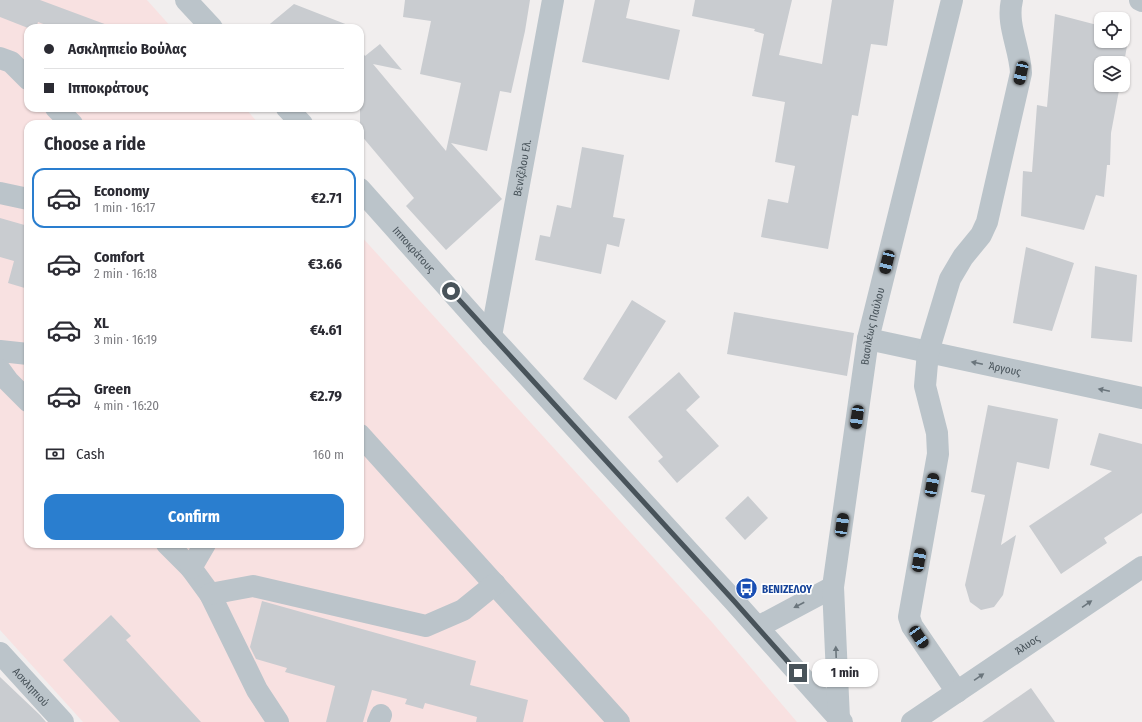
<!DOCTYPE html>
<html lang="en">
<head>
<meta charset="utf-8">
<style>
	body { margin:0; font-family:"Fira Sans Condensed",sans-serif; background:#f2f2f3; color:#2b2b33; height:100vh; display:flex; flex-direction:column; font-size:15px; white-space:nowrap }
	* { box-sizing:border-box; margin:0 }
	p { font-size:13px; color:#7c7c81 }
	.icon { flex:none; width:22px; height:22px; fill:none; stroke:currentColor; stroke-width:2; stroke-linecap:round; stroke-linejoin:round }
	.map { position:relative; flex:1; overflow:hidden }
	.side { position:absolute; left:24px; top:120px; width:340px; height:428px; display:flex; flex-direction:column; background:#fff; border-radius:12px; box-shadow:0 1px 3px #0004 }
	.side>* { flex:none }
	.guide { position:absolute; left:24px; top:24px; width:340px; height:88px; border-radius:12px; box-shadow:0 1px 3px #0004; display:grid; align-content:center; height:88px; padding:0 20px; background:#fff }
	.buttons { position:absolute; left:1094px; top:12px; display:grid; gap:8px }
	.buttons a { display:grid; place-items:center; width:36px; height:36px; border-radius:8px; background:#fff; box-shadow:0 1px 3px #0004; font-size:20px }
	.end { position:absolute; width:18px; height:18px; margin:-9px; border:5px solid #48535a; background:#fff; box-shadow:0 0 0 2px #fff }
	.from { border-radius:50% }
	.bubble { position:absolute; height:28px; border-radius:12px; background:#fff; box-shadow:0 1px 3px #0004; font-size:13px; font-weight:700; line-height:28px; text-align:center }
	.car { position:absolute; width:12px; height:24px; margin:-12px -6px; border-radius:5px; box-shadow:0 0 3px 1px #0007; background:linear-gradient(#222 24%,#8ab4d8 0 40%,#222 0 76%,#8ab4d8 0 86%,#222 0) }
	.guide b { display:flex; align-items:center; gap:14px; height:38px; font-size:15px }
	.guide b+b { border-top:1px solid #e1e1e2 }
	.guide i { width:10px; height:10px; background:#2b2b33 }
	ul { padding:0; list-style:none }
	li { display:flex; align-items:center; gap:12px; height:60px; margin:0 8px 6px; padding:0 12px; border:2px solid transparent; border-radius:12px }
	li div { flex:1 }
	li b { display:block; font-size:15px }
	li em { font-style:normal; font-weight:700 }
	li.active { border-color:#2a7ecf }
	li>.icon { width:36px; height:36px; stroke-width:1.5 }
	h2 { padding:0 20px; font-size:18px; line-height:48px }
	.pay { display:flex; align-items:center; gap:10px; height:44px; padding:0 20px; font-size:15px }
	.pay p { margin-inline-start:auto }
	.button { display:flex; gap:8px; margin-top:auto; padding:8px 20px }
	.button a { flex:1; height:46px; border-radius:12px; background:#2a7ecf; color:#fff; font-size:16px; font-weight:700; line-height:46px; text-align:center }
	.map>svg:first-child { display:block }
</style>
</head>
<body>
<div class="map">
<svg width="1142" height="722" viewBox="0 0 1142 722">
	<rect width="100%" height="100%" fill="#f1eeee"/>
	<path fill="#f8e1e1" d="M 0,0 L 147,0 L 172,28 L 28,28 L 28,108 L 245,108 L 259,124 L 28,124 L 28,544 L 360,544 L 360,235 L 711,621 L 797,722 L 83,722 L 0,630 Z"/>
	<path fill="#c9ccd0" d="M 0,0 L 40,0 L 110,26 L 109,28 L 54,28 L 38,22 L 36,28 L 28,28 L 0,17 Z
		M 405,0 L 530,0 L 525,31 L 511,93 L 500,91 L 487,151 L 451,143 L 502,199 L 446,250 L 406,206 L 414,198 L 360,134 L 360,49 L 365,56 L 380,44 L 402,70 L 373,64 L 446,151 L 461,83 L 420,74 L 431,21 L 403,17 Z
		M 595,0 L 630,0 L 626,18 L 680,30 L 669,80 L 582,62 Z
		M 695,0 L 792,0 L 779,55 L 822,64 L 832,0 L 894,0 L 887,46 L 871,44 L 858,116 L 852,115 L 828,249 L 761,237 L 768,199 L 788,203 L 795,166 L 775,162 L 785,102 L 752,96 L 764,34 L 754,31 L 755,29 L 692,16 Z
		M 294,4 L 353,27 L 353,28 L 265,28 Z
		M 1055,14 L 1101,26 L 1101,41 L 1123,41 L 1123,32 L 1129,34 L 1123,69 L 1123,63 L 1101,63 L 1101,85 L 1120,85 L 1111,133 L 1110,165 L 1107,165 L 1104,197 L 1096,195 L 1084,230 L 1021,216 L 1023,171 L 1032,172 L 1037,105 L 1047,107 Z
		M 582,147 L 624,155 L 613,217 L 625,219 L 619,247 L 607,244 L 601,274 L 535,260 L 540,235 L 550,237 L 557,205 L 571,208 Z
		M 0,218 L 28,226 L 28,289 L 8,283 L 14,261 L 0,257 Z
		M 1026,247 L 1074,263 L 1052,331 L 1013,323 Z
		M 1095,266 L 1137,275 L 1132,342 L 1091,338 Z
		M 632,300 L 666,321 L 616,400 L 583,379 Z
		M 734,312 L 854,333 L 847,376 L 727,354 Z
		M 679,372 L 700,397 L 686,410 L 719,446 L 677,483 L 658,461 L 663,457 L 628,417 Z
		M 988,405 L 1058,419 L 1049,469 L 1017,462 L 1001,545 L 1016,535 L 1003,595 L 994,607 L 981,610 L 970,602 L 965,585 L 985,495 L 971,492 Z
		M 1099,433 L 1142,444 L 1142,513 L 1104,538 L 1107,543 L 1061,574 L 1029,526 L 1112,471 L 1090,465 Z
		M 748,496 L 768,518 L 745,540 L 725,518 Z
		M 262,601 L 476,661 L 470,685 L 528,700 L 523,722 L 476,722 L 477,717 L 425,703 L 423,709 L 405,704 L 407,699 L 372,690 L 363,722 L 326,722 L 335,686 L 285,672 L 287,668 L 256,659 L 250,647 Z
		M 111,615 L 131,636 L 126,640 L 201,722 L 120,722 L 63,660 Z
		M 0,677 L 40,715 L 46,722 L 0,722 Z
		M 1031,688 L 1055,722 L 982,722 Z"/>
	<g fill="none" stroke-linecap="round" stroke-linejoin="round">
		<g stroke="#bbc4ca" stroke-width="22">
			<path d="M 186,0 L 212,28"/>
			<path d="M 1140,0 L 1142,1"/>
			<path d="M 0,58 L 11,62 L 28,79"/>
			<path d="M 56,108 L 72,124"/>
			<path d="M 287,108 L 302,124"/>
			<path id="s1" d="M 360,189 L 491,336 L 734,601 L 842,722"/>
			<path d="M 0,193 L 28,199"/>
			<path id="s2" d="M 491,336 L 553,0"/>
			<path id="s3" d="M 868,339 L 1142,398"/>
			<path d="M 0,351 L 28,354"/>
			<path d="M 0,370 L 8,381 L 28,401"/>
			<path d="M 360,435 L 619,722"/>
			<path d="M 167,544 L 191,568 L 210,594 L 257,690 L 278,722"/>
			<path d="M 191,568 L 205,544"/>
			<path d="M 210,594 L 253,586 L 426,626 L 463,610 L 495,584"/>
			<path d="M 758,627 L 833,587"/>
			<path id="s4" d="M 0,653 L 63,722"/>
			<path d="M 957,692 L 912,626 L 909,617 L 938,454 L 937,433 L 925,386 L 928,352 L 950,279 L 963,257 L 981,235 L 987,222 L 1021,73 C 1020,48 1006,25 1012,0"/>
			<path id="s5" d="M 839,719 L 833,587 L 868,339 L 952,0"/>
			<path d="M 378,722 L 381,715"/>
			<path id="s6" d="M 912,722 L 1142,567"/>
		</g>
	</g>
	<defs><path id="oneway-solid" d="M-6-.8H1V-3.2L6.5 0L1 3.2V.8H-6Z"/></defs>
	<g fill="#6a757c">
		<use href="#oneway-solid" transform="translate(977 363) rotate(-168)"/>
		<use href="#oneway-solid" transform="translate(1104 390) rotate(-168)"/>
		<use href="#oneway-solid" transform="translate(1087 604) rotate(-34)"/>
		<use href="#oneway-solid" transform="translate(799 605) rotate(152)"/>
		<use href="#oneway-solid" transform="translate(836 652) rotate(-92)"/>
		<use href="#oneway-solid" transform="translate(979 677) rotate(-34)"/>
	</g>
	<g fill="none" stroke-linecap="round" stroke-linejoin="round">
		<path stroke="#48535a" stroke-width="5" d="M 451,291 L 734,601 L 798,673"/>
	</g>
	<defs>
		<symbol id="bus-disc" viewBox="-11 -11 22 22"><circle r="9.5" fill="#1a4fb4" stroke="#fff"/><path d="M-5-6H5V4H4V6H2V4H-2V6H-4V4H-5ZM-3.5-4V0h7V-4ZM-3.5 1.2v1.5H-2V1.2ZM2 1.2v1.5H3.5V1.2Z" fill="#fff"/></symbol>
	</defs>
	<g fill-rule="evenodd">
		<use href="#bus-disc" x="734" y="576" width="25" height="25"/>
	</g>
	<g text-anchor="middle" stroke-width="3.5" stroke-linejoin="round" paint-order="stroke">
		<g font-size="11" fill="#48535a" stroke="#fff">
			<text dy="4" stroke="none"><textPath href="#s2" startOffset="171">Βενιζέλου Ελ.</textPath></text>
			<text dy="4" stroke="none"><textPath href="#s1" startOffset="81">Ιπποκράτους</textPath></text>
			<text dy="4" stroke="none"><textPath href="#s5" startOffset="396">Βασιλέως Παύλου</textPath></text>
			<text dy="4" stroke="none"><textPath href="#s3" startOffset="140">Άργους</textPath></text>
			<text dy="4" stroke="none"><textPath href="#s6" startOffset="139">Άλυος</textPath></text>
			<text dy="4" stroke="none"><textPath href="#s4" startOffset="46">Ασκληπιού</textPath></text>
		</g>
		<g font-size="11" font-weight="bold" fill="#164399" stroke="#fff" text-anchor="start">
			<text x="762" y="593">ΒΕΝΙΖΕΛΟΥ</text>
		</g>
	</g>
</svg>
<div class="buttons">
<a><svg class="icon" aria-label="locate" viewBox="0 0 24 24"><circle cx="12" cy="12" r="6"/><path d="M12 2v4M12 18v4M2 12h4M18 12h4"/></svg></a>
<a><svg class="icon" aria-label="layers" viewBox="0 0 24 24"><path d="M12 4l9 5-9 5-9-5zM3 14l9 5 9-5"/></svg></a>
</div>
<i class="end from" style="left:451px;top:291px"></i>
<i class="end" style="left:798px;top:673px"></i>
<div class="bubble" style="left:812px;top:659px;width:66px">1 min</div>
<i class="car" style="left:1021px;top:73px;rotate:192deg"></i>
<i class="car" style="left:887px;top:262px;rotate:194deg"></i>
<i class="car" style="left:857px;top:417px;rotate:188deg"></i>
<i class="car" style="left:932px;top:485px;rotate:10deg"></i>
<i class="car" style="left:842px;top:525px;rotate:8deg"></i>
<i class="car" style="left:919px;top:560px;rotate:10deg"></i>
<i class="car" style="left:919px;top:637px;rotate:146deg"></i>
<div class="guide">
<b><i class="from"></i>Ασκληπιείο Βούλας</b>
<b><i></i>Ιπποκράτους</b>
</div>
<section class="side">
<h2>Choose a ride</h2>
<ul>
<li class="active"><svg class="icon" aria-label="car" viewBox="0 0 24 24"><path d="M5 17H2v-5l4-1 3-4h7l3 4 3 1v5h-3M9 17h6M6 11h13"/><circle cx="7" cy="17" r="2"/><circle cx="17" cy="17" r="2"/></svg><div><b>Economy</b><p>1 min · 16:17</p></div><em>€2.71</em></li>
<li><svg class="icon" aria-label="car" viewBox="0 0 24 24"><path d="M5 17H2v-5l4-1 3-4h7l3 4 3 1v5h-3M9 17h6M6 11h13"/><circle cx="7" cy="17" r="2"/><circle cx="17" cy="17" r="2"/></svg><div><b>Comfort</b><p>2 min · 16:18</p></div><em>€3.66</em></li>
<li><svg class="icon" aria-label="car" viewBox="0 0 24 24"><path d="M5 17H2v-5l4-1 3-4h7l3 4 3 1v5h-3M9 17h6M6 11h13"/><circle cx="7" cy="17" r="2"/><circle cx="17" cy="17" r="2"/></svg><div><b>XL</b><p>3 min · 16:19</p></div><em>€4.61</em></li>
<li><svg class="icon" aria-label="car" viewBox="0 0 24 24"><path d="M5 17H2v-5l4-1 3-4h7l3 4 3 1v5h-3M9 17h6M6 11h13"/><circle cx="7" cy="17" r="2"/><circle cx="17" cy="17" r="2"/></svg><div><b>Green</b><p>4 min · 16:20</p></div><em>€2.79</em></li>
</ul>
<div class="pay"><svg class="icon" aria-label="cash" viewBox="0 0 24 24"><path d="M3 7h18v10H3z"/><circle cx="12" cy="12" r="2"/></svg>Cash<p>160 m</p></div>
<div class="button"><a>Confirm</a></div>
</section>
</div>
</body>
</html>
